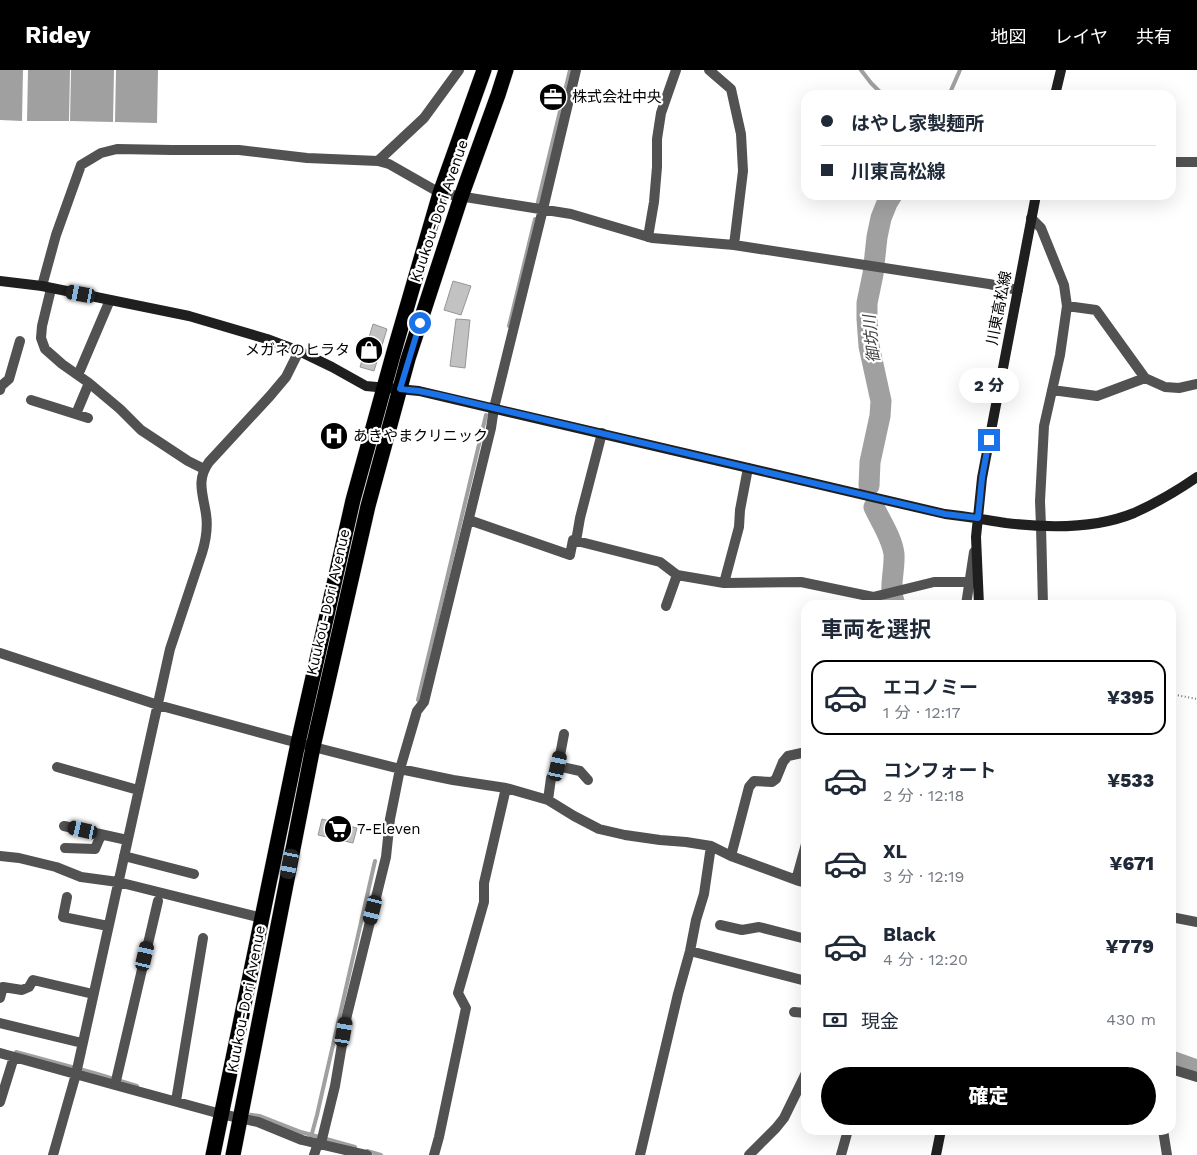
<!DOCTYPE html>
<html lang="ja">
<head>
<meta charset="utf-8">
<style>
	body { margin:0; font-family:"Work Sans","Noto Sans JP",sans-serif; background:#f6f6f7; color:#1f2937; height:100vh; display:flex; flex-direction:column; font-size:19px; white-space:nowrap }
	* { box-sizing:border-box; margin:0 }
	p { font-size:16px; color:#747a83 }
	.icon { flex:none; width:28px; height:28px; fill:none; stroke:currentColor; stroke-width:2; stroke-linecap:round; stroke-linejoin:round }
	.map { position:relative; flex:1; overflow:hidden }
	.sheet { position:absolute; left:801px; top:530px; width:375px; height:535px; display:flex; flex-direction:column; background:#fff; border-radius:15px; box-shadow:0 5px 20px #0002 }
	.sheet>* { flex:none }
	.hud { position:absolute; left:801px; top:20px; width:375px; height:110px; border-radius:15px; box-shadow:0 5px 20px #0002; display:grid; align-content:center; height:110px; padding:0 20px; background:#fff }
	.end { position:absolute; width:22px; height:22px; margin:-11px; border:6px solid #1a73e8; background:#fff; box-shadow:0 0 0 2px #fff }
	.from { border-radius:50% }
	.bubble { position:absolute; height:35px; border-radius:18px; background:#fff; box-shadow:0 5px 20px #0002; font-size:16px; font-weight:800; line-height:35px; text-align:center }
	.car { position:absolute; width:15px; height:30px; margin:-15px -8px; border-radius:6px; box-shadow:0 0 4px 1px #0007; background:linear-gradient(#222 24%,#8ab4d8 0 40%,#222 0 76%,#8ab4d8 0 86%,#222 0) }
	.hud b { display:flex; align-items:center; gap:18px; height:48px; font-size:19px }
	.hud b+b { border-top:1px solid #e0e1e3 }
	.hud i { width:12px; height:12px; background:#1f2937 }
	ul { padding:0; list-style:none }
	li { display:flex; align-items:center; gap:15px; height:75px; margin:0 10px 8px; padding:0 10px; border:2px solid transparent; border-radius:15px }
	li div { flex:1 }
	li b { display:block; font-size:19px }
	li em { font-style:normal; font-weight:800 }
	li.selected { border-color:#000 }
	li>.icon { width:45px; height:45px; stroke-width:1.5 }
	h2 { padding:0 20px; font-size:22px; line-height:60px }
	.pay { display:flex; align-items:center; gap:12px; height:55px; padding:0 20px; font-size:19px }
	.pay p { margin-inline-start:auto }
	.primary-button { display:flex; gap:10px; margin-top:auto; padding:10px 20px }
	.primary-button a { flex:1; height:58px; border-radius:30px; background:#000; color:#fff; font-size:20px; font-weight:800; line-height:58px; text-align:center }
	header { display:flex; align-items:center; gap:30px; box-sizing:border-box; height:70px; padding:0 25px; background:#000; color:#fff }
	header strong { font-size:24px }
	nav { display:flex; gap:28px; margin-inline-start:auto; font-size:18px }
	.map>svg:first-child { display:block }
</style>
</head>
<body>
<header>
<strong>Ridey</strong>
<nav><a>地図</a><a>レイヤ</a><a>共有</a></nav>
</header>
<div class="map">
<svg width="1197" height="1085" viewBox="0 0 1197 1085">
	<rect width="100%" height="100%" fill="#fff"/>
	<path fill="#a0a0a0" d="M 0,0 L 23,0 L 22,51 L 0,50 Z
		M 28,0 L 70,0 L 69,51 L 27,51 Z
		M 71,0 L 114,0 L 113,52 L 70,51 Z
		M 116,0 L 158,0 L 157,53 L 115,52 Z"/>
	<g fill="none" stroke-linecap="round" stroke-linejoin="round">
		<path stroke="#a0a0a0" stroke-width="4" d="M 861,0 L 871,13 L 883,25
			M 949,25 L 960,0
			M 537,136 L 570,0
			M 509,256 L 535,149
			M 418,630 L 486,345
			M 16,982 L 94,1003 L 137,1016
			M 245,1044 L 260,1046 L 301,1062 L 355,1077
			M 311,1067 L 317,1045 L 375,791
			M 367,1081 L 381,1085"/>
		<path stroke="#a0a0a0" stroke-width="21" d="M 869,416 L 870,392 L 880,346 L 881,331 L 869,276 L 867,249 L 867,233 L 873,204 L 877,167 L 881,148 L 887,133 L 892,125
			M 874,437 C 881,452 892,468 894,484 C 895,502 888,518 895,535
			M 1171,991 L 1197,1000"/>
	</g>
	<path fill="#c2c2c2" stroke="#969696" d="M 453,211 L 471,216 L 461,245 L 444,240 Z
		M 456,249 L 470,250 L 465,298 L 450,296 Z
		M 373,254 L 387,259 L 374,301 L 360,297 Z
		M 322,749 L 357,758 L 353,773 L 318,765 Z"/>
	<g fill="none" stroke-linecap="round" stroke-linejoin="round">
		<defs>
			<path id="highway" d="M 213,1085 L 298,673 L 353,430 L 393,285 L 440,123 L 484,0
				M 233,1085 L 313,677 L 368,436 L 408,289 L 461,127 L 498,25 L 506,0"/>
		</defs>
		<use href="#highway" stroke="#dbdbdb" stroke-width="16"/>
		<path stroke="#747474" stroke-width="2" stroke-dasharray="1 2.5" stroke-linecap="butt" d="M 1171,624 L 1197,629"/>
		<path stroke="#525252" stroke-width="10" d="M 709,0 L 731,19 L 741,64 L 743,101 L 734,175
			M 378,91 L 424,48 L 459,0
			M 1171,92 L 1197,92
			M 1031,148 L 1041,158 L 1064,215 L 1067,236 L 1060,285 L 1044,356 L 1040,431 L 1041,456 L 1043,535
			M 648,167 L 654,132 L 657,97 L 657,69 L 661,43 L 676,0
			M 42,216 L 56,165 L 81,95 L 101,83 L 117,79 L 172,80 L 239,80 L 307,88 L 378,91 L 389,94 L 440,123 L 571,144 L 652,168 L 734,175 L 989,214 L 1018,220
			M 51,219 L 42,256 L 41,268 L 45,279 L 62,294 L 89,313 L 120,339 L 141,360 L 188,391 L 204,399
			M 1067,236 L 1096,240 L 1145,308 L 1165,317 L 1179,318 L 1197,314
			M 78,305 L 110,230
			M 0,320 L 1,316 L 9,309 L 20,271
			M 1052,320 L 1097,326 L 1145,308
			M 31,330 L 88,348
			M 76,344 L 89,313
			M 469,450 L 570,485 L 573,470 L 660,492 L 677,505 L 724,513 L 801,512 L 873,527 L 934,512 L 969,512
			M 576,471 L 580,448 L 602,363
			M 724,513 L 739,457 L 740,440 L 748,398
			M 966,535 L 974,482
			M 666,536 L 677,505
			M 0,583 L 158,635 L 298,673 L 400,699 L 453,710 L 506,718 L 548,730 L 574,746 L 599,759 L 625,765 L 660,770 L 686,772 L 711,776 L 731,786 L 799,811 L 806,813
			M 558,696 L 580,701 L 588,710
			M 57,697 L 138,720
			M 548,730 L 551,708 L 558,696 L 564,664
			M 64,756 L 127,770
			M 65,778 L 95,779 L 101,765
			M 0,786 L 19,788 L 56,797 L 81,807 L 118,812 L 262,848
			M 124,786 L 194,804
			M 731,786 L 749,717 L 754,711 L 772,712 L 776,709 L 783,692 L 788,686 L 806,682
			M 796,810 L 806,774
			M 67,827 L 63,847 L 108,856
			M 1171,847 L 1197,852
			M 720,855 L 742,860 L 759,857 L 806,869
			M 690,881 L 806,911
			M 0,928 L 3,917 L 22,920 L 29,917 L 33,910 L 93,924
			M 794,942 L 806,943
			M 0,953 L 82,973
			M 0,983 L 115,1015 L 221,1044 L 258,1052 L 302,1070 L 367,1085
			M 1171,999 L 1197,1007
			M 115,1015 L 158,831
			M 176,1031 L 203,868
			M 0,1032 L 14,987
			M 1163,1060 L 1167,1085
			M 321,1073 L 335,1016 L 347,945 L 386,787 L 390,749 L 400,699 L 417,641 L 424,632 L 491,358 L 494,338 L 543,139 L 576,0
			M 53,1085 L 76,1004 L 170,579 L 202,483 C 206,470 208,457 206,444 C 203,424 196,410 209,392 L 270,326 L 286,307 L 299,281
			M 314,1085 L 318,1073
			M 434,1085 L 439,1067 L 466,938 L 458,923 L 484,832 L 484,813 L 506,718
			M 640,1085 L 678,924 L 690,881 L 696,850 L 704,824 L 711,776
			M 749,1085 L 776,1058 L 784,1048 L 806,1003
			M 841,1085 L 848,1060"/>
		<path stroke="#1f1f1f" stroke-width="10" d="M 1055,25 L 1061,0
			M 0,211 L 42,216 L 189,246 L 267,269 L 299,281 L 332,297 L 366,316 L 419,321 L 945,444 C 966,446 986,450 1006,453 C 1047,458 1095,459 1134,443 C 1156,433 1177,421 1197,407
			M 979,535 L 976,467 L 982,408 L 1036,125
			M 936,1085 L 941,1060"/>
		<use href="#highway" stroke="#000" stroke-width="15"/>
	</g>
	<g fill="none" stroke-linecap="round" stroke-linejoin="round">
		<path stroke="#1a73e8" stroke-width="6" d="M 420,253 L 400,319 L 419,321 L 438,325 L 945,444 L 978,448 L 982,408 L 989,370"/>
	</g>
	<defs>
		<symbol id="office-disc" viewBox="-11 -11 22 22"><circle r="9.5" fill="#000" stroke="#fff"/><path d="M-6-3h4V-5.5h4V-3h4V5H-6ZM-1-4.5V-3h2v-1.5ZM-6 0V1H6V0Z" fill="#fff"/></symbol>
		<symbol id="shop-disc" viewBox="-11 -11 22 22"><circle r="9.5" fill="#000" stroke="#fff"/><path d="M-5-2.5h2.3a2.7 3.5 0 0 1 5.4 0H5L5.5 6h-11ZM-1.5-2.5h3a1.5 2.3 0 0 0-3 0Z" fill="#fff"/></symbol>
		<symbol id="hospital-disc" viewBox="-11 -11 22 22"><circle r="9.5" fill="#000" stroke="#fff"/><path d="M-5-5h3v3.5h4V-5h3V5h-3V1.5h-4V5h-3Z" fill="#fff"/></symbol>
		<symbol id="supermarket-disc" viewBox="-11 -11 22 22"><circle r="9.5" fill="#000" stroke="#fff"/><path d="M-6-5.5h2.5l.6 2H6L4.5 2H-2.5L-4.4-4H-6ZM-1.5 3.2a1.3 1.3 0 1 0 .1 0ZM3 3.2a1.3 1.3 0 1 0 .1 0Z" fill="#fff"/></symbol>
	</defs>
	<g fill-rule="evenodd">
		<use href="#office-disc" x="537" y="11" width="32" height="32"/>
		<use href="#shop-disc" x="353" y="264" width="32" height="32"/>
		<use href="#hospital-disc" x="318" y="350" width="32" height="32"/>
		<use href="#supermarket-disc" x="322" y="743" width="32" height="32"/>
	</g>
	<g text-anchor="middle" stroke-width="4.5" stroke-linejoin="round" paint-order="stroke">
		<g font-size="15" fill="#000" stroke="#fff" text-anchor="start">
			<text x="572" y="32">株式会社中央</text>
			<text x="350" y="285" text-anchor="end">メガネのヒラタ</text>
			<text x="353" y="371">あきやまクリニック</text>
			<text x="357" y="764">7-Eleven</text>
		</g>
		<g font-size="15" fill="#000" stroke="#fff">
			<text transform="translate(439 141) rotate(-71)" y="5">Kuukou-Dori Avenue</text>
			<text transform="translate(999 238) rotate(-79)" y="5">川東高松線</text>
			<text transform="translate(328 532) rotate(-77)" y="5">Kuukou-Dori Avenue</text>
			<text transform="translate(246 929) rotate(-79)" y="5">Kuukou-Dori Avenue</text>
		</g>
		<g font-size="16" font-style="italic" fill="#414141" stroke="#fff">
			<text transform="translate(871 269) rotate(-96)" y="6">御坊川</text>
		</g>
	</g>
</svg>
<i class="end from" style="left:420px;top:253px"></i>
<i class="end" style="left:989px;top:370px"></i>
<div class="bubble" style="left:959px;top:298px;width:60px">2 分</div>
<i class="car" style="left:81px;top:224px;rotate:281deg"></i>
<i class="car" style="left:558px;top:696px;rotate:12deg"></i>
<i class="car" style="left:83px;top:760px;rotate:283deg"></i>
<i class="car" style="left:290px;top:794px;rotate:191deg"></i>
<i class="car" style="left:373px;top:840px;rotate:194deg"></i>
<i class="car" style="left:145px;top:886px;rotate:13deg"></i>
<i class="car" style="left:344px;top:962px;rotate:10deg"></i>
<div class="hud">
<b><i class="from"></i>はやし家製麺所</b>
<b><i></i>川東高松線</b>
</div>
<section class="sheet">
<h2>車両を選択</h2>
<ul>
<li class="selected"><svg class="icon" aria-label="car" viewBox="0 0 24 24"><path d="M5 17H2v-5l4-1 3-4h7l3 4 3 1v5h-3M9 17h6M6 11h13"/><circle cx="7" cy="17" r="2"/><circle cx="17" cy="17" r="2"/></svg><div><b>エコノミー</b><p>1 分 · 12:17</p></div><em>¥395</em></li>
<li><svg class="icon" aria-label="car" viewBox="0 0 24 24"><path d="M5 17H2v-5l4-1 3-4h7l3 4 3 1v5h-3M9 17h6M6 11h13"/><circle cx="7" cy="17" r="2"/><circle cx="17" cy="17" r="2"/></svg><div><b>コンフォート</b><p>2 分 · 12:18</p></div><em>¥533</em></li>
<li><svg class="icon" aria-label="car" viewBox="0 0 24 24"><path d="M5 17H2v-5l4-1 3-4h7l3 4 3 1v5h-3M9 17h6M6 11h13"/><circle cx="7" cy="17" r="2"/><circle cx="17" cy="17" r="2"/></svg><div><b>XL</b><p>3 分 · 12:19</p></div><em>¥671</em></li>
<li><svg class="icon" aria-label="car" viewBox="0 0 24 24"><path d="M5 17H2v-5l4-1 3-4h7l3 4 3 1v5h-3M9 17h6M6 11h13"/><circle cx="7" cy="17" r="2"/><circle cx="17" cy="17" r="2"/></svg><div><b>Black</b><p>4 分 · 12:20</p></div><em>¥779</em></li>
</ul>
<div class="pay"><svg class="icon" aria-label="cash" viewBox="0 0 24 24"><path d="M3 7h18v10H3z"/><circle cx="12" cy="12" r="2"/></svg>現金<p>430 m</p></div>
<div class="primary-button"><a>確定</a></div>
</section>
</div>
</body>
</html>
